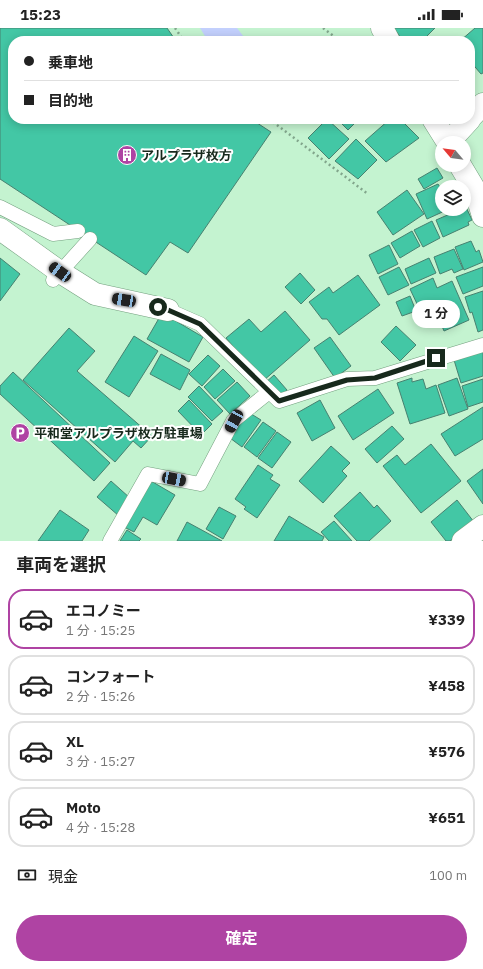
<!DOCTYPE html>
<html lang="ja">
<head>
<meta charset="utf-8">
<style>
	body { margin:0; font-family:"IBM Plex Sans","Noto Sans JP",sans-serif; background:#f6f6f6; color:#222; height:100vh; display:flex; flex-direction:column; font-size:15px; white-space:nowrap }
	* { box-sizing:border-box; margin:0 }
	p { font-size:13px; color:#767676 }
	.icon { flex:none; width:22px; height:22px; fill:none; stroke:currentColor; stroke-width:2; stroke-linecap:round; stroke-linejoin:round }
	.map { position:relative; height:513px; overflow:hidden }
	.details { display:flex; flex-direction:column; background:#fff; flex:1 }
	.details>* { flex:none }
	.hud { position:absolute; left:8px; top:8px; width:467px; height:88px; border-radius:16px; box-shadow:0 2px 10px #0003; display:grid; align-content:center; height:88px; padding:0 16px; background:#fff }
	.needle { width:26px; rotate:299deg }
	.fabs { position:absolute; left:435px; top:108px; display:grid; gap:8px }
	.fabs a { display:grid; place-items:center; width:36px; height:36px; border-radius:50%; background:#fff; box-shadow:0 2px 10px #0003; font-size:20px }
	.end { position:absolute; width:18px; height:18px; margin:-9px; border:5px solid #17291c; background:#fff; box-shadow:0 0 0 2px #fff }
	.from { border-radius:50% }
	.bubble { position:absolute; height:28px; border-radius:14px; background:#fff; box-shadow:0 2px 10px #0003; font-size:13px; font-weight:700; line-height:28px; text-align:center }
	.car { position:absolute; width:12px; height:24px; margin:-12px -6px; border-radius:5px; box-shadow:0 0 3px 1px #0007; background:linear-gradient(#222 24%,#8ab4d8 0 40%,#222 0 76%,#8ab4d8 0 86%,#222 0) }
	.hud b { display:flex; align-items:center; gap:14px; height:38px; font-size:15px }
	.hud b+b { border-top:1px solid #e0e0e0 }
	.hud i { width:10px; height:10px; background:#222 }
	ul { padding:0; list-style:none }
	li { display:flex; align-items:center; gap:12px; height:60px; margin:0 8px 6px; padding:0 8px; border:2px solid #e0e0e0; border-radius:16px }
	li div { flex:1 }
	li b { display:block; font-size:15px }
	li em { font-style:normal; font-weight:700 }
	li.selected { border-color:#af43a3 }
	li>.icon { width:36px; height:36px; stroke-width:1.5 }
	h2 { padding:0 16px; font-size:18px; line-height:48px }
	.pay { display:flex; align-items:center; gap:10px; height:44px; padding:0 16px; font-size:15px }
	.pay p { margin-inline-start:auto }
	.primary-button { display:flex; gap:8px; margin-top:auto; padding:8px 16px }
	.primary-button a { flex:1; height:46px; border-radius:24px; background:#af43a3; color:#fff; font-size:16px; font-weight:700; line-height:46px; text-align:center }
	.status { display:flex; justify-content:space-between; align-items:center; height:28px; padding:0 20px; background:#fff; direction:ltr }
	.status svg { height:11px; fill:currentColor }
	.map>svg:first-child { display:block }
</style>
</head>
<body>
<div class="status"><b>15:23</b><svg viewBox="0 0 49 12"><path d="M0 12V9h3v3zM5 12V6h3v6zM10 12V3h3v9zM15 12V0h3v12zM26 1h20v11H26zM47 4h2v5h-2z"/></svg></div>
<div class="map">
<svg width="483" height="513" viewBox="0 0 483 513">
	<rect width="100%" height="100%" fill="#c4f3d0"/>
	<path fill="#c3d0fd" d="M 200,0 L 237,0 L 247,13 L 208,13 Z"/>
	<path fill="#43c7a5" stroke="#478170" d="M 0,0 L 167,0 L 176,13 L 13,13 L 13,91 L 251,91 L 271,104 L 188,225 L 170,214 L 146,247 L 0,151 Z
		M 394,0 L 435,0 L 422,13 L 403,13 Z
		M 475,0 L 483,0 L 483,45 L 481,46 L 470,33 L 470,13 L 460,13 Z
		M 327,91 L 349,111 L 329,131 L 308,110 Z
		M 337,91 L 359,91 L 348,102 Z
		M 390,91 L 400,91 L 419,110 L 386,134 L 365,113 Z
		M 356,111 L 377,132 L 358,151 L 335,133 Z
		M 437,140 L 443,150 L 424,161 L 418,151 Z
		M 459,154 L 461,159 L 448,159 Z
		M 438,156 L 442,162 L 442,181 L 449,181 L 427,191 L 416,166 Z
		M 407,162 L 424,186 L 393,207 L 377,184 Z
		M 466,179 L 472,192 L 468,194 L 469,197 L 443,209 L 436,192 Z
		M 432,193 L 440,210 L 423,219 L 414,202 Z
		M 412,203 L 420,218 L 400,230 L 391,215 Z
		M 471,213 L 476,224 L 479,222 L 483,234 L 464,242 L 455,219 Z
		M 389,217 L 398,236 L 378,246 L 369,227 Z
		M 454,221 L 463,241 L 454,245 L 452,241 L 440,246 L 434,229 Z
		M 0,230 L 20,246 L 0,273 Z
		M 429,230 L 436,245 L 411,256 L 405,241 Z
		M 399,239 L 409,257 L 388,267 L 379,249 Z
		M 483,239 L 483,258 L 463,266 L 456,249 Z
		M 300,245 L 315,262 L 301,276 L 285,259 Z
		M 358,247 L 380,277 L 339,307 L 327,291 L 322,291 L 309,274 L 329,259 L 333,265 Z
		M 433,250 L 437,260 L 452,253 L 469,292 L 444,303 L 439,291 L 427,297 L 410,261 Z
		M 483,263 L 483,302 L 478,304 L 472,284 L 470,285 L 465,269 Z
		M 410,268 L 416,283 L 402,288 L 396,274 Z
		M 285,283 L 310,312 L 263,353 L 226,310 L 249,291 L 261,304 Z
		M 162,285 L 203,309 L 189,334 L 147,311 Z
		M 396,298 L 416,317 L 400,333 L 381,314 Z
		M 69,300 L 95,323 L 77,343 L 152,408 L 141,420 L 133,413 L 115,434 L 23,352 Z
		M 134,308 L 158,323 L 129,369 L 105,354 Z
		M 330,309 L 351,338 L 335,350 L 314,320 Z
		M 483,322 L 483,348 L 461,355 L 454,332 Z
		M 161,326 L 190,342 L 180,362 L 150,346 Z
		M 208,327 L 220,338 L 202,358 L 189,346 Z
		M 223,341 L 235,353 L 215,371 L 204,359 Z
		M 13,344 L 110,435 L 94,453 L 0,366 L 0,358 Z
		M 274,347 L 287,362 L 278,370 L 265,355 Z
		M 412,350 L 412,354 L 423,351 L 426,361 L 436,357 L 445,385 L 410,396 L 397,355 Z
		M 457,350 L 468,381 L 449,388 L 438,357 Z
		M 483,351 L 483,374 L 468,379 L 462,358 Z
		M 237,354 L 250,368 L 230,386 L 217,372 Z
		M 199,358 L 223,383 L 212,393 L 188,369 Z
		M 378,361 L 394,385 L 353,412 L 338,388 Z
		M 189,372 L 212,396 L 201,407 L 178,383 Z
		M 320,372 L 335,400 L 312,413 L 297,385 Z
		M 483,379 L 483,411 L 455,428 L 441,406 Z
		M 248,384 L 261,392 L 242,419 L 230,410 Z
		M 263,394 L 276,403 L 257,429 L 244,419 Z
		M 392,398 L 404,411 L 377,435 L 365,421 Z
		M 277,404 L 291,414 L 272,440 L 258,430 Z
		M 431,416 L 461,453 L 421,485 L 383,438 L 397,427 L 405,437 Z
		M 331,418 L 350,435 L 342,443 L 347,448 L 323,475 L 299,453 Z
		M 258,437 L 273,447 L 270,451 L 280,457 L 257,490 L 244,481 L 246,479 L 235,471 Z
		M 483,441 L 483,476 L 467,453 Z
		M 111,453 L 130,470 L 119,488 L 97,469 Z
		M 151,453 L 175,467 L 157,497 L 143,489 L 134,504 L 124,499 Z
		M 360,464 L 374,480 L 377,477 L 391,493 L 369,513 L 357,513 L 334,488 Z
		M 457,472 L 474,494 L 450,513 L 446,513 L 431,494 Z
		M 219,479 L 236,488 L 223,511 L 206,501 Z
		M 60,482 L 89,502 L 82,513 L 38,513 Z
		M 289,488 L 324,509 L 322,513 L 274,513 Z
		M 334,493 L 352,513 L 329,513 L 321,504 Z
		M 187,494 L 222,513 L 177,513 Z
		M 127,502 L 141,511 L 139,513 L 120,513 Z"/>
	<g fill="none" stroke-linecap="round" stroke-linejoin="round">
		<defs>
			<path id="service" d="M 0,179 L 53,206 L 78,203
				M 53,252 L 90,211
				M 168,282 L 200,296 L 279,373 L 347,351 L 375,350 L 483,317
				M 110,513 L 148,446 L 200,456 L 233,393 L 269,364"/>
			<path id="minor" d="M 382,0 L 389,13
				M 470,90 L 483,76
				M 433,91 L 448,115
				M 448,115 L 470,91
				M 460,137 L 475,162 L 483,188
				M 0,201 L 60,244 L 95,266 L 168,282
				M 463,513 L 483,498"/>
		</defs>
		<use href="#service" stroke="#74a07f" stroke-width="15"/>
		<use href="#minor" stroke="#74a07f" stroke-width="23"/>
		<path stroke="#82a68c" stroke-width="2.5" stroke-dasharray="2 3" stroke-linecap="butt" d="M 175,0 L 184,13
			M 323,0 L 340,13
			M 269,91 L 368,166"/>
		<use href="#service" stroke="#fff" stroke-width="14"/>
		<use href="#minor" stroke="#fff" stroke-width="22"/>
	</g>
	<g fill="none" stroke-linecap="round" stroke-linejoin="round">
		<path stroke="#17291c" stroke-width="5" d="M 158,279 L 168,282 L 200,296 L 279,373 L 347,352 L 375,350 L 436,330"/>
	</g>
	<defs>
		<symbol id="building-disc" viewBox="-11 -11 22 22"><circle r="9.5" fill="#af43a3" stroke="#fff"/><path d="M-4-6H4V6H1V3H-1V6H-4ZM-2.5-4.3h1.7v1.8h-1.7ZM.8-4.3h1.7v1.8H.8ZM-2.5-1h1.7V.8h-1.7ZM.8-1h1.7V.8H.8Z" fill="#fff"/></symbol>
		<symbol id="parking-disc" viewBox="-11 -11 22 22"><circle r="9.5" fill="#af43a3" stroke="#fff"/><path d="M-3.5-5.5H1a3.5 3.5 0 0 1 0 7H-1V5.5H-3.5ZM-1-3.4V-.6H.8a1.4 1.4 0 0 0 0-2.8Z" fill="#fff"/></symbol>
	</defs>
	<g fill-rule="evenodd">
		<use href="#building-disc" x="116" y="116" width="22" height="22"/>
		<use href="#parking-disc" x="9" y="394" width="22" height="22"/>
	</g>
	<g text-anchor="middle" stroke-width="4" stroke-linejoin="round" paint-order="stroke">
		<g font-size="13" font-weight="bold" fill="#17291c" stroke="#fff" text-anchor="start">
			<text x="141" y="132">アルプラザ枚方</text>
			<text x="34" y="410">平和堂アルプラザ枚方駐車場</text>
		</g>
	</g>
</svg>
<div class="fabs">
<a><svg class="needle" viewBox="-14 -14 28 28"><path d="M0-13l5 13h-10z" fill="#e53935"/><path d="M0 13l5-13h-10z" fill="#767676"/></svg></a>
<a><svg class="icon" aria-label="layers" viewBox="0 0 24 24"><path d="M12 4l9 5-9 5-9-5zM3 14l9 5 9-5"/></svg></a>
</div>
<i class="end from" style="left:158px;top:279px"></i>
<i class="end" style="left:436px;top:330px"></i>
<div class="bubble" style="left:412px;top:272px;width:48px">1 分</div>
<i class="car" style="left:60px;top:244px;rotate:306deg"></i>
<i class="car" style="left:124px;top:272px;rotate:279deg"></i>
<i class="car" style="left:234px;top:393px;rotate:208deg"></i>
<i class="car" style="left:174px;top:451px;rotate:101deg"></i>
<div class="hud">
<b><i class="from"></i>乗車地</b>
<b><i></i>目的地</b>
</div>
</div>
<section class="details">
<h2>車両を選択</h2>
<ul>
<li class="selected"><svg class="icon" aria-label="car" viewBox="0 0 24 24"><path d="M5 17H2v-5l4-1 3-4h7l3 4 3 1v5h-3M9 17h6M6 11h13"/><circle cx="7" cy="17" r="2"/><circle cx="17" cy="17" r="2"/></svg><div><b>エコノミー</b><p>1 分 · 15:25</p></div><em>¥339</em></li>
<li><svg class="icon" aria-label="car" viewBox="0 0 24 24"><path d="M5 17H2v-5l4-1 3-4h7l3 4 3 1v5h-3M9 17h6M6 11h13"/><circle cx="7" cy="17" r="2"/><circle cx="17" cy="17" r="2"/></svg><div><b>コンフォート</b><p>2 分 · 15:26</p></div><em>¥458</em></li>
<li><svg class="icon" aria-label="car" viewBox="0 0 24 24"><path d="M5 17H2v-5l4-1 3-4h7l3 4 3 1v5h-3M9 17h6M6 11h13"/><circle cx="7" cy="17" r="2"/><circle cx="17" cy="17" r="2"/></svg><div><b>XL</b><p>3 分 · 15:27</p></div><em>¥576</em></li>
<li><svg class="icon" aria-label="car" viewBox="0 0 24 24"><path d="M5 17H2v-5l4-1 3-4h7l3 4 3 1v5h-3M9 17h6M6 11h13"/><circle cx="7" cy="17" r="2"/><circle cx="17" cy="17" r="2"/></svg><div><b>Moto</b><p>4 分 · 15:28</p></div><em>¥651</em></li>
</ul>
<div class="pay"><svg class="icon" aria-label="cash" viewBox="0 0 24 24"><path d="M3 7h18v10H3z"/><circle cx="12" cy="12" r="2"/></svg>現金<p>100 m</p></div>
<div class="primary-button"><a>確定</a></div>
</section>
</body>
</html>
